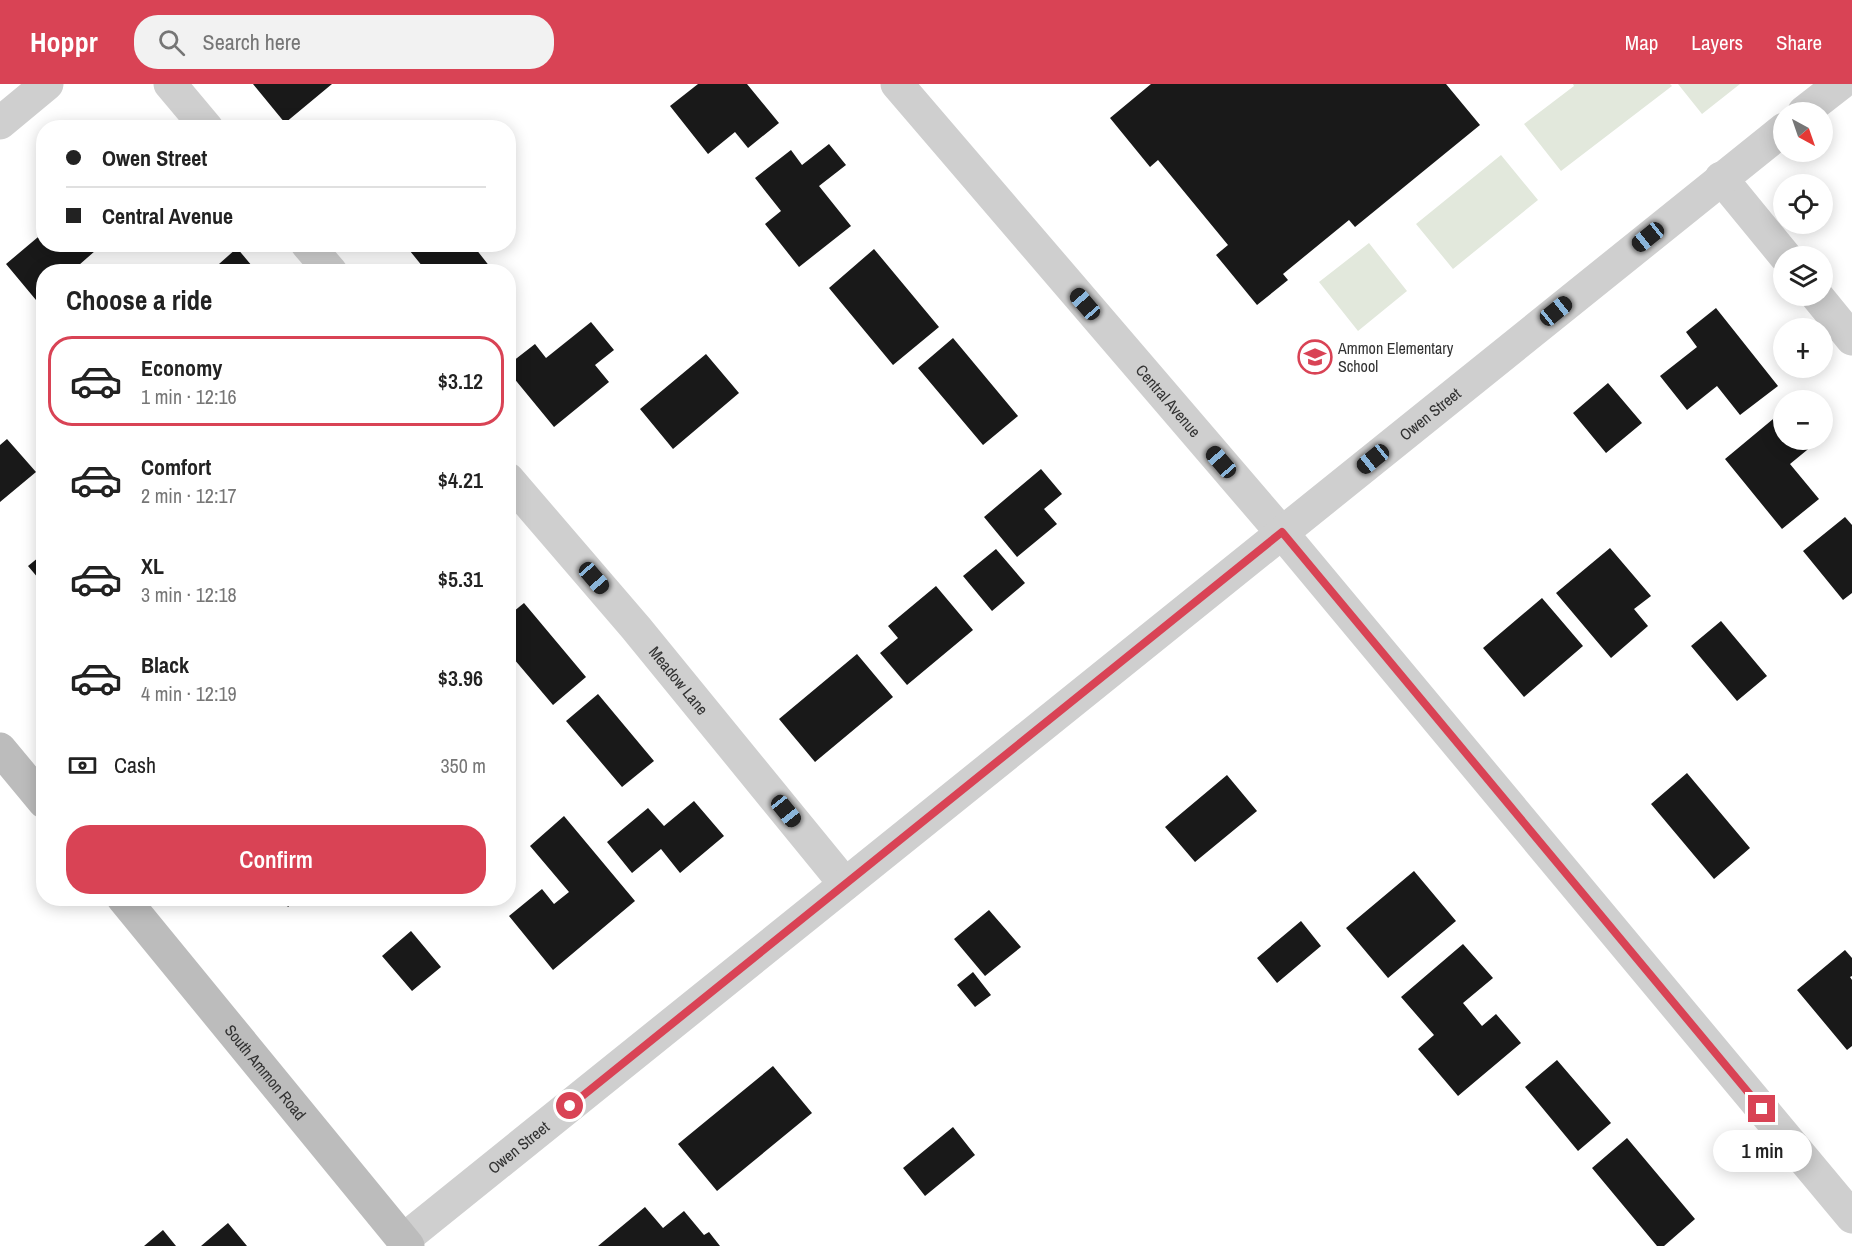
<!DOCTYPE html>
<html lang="en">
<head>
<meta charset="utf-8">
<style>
	body { margin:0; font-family:"Archivo Narrow",sans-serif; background:#f2f2f2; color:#222; height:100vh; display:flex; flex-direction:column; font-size:22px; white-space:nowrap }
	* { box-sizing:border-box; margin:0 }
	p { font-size:20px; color:#767676 }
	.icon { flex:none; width:33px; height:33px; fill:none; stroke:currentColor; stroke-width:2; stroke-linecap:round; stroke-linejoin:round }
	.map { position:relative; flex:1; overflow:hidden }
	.panel { position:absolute; left:36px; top:180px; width:480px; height:642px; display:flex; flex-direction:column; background:#fff; border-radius:24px; box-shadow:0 3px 15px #0003 }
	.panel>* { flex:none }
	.banner { position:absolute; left:36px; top:36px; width:480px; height:132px; border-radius:24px; box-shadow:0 3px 15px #0003; display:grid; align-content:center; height:132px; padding:0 30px; background:#fff }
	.needle { width:39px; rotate:140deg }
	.fabs { position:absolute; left:1773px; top:18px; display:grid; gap:12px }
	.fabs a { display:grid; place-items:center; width:60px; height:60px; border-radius:50%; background:#fff; box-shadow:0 3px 15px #0003; font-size:30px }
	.end { position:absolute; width:27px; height:27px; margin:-14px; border:8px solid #d94355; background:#fff; box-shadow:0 0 0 3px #fff }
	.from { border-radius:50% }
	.bubble { position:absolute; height:42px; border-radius:21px; background:#fff; box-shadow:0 3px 15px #0003; font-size:20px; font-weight:600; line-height:42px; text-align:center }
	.car { position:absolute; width:18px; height:36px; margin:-18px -9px; border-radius:8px; box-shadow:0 0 4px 2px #0007; background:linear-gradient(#222 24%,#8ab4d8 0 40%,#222 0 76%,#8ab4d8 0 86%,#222 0) }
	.banner b { display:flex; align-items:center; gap:21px; height:57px; font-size:22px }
	.banner b+b { border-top:2px solid #e0e0e0 }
	.banner i { width:15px; height:15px; background:#222 }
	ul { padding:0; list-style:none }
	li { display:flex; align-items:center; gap:18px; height:90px; margin:0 12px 9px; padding:0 18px; border:3px solid transparent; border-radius:24px }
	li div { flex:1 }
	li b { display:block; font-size:22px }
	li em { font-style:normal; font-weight:600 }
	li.selected { border-color:#d94355 }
	li>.icon { width:54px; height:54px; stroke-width:1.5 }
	h2 { padding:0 30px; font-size:27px; line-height:72px }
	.pay { display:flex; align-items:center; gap:15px; height:66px; padding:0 30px; font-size:22px }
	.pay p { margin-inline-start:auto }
	.primary-button { display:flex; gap:12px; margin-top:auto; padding:12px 30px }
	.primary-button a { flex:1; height:69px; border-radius:24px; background:#d94355; color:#fff; font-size:24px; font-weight:600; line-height:69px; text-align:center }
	header { display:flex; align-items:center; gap:36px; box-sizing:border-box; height:84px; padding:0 30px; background:#d94355; color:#fff }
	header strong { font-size:28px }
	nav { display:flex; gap:33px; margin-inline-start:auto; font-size:21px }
	.search { width:420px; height:54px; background:#f2f2f2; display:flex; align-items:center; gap:15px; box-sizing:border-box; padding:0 21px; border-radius:24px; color:#767676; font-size:22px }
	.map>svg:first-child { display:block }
</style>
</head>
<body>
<header>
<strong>Hoppr</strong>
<div class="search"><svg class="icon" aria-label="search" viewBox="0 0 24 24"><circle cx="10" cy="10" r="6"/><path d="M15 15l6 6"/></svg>Search here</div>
<nav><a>Map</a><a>Layers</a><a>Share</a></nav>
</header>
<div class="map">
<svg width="1852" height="1162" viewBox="0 0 1852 1162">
	<rect width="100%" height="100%" fill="#fff"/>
	<path fill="#e2e8dc" d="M 1573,0 L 1670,0 L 1672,2 L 1561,87 L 1524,40 L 1574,2 Z
		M 1678,0 L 1740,0 L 1702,30 Z
		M 1501,71 L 1538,116 L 1453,185 L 1416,140 Z
		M 1369,159 L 1407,207 L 1358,247 L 1319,198 Z"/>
	<path fill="#191919" d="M 253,0 L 332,0 L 285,39 Z
		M 698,0 L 747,0 L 779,39 L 748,64 L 735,48 L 708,70 L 670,22 Z
		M 1151,0 L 1446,0 L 1480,41 L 1355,143 L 1349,136 L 1283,190 L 1288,196 L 1257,221 L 1216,171 L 1228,161 L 1158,76 L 1150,83 L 1110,34 Z
		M 829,60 L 846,81 L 819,102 L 851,142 L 799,183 L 765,140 L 781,127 L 755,94 L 791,66 L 802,81 Z
		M 44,148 L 44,160 L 103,160 L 71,188 L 44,188 L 44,210 L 36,216 L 6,180 Z
		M 419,160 L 472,160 L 494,188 L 427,188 L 410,167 Z
		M 237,164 L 257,188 L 210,188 Z
		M 874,165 L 939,243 L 893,281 L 829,204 Z
		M 1716,224 L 1778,302 L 1740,331 L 1717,302 L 1687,326 L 1660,292 L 1697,263 L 1686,248 Z
		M 591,238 L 614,266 L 595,281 L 609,298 L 554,343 L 508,287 L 508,281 L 535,260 L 546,274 Z
		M 953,254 L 1018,332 L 983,361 L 918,284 Z
		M 706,270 L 739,309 L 673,365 L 640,325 Z
		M 1608,299 L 1642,339 L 1606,369 L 1573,329 Z
		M 1784,326 L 1784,356 L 1817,356 L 1818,357 L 1790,380 L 1819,415 L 1782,445 L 1725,375 Z
		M 7,355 L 36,388 L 0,418 L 0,361 Z
		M 1041,385 L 1062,410 L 1044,425 L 1057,440 L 1017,473 L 984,433 Z
		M 1845,433 L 1852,441 L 1852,509 L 1843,516 L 1803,467 Z
		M 1610,464 L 1651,512 L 1634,525 L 1648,542 L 1611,574 L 1556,509 Z
		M 996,465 L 1025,499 L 992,527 L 963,492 Z
		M 44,469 L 44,501 L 28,482 Z
		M 936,502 L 973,546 L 907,601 L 880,569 L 898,554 L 888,542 Z
		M 1542,514 L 1583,562 L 1524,613 L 1483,564 Z
		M 524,519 L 586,593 L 553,621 L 508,568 L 508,532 Z
		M 1721,537 L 1767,592 L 1737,617 L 1691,562 Z
		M 857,570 L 893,613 L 815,678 L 779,635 Z
		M 598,610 L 654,677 L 622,703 L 566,637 Z
		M 1687,689 L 1750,764 L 1714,795 L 1651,720 Z
		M 1227,691 L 1257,727 L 1195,778 L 1165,743 Z
		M 694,717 L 724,752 L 680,789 L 661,765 L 632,789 L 607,758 L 648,724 L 664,742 Z
		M 564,732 L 635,817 L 553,886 L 509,832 L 542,805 L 554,820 L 569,808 L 530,762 Z
		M 1414,787 L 1456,837 L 1388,894 L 1346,844 Z
		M 281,814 L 297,814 L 288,823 Z
		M 989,826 L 1021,863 L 985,892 L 954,855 Z
		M 1301,837 L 1321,862 L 1277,899 L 1257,874 Z
		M 411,847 L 441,883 L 412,907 L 382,872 Z
		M 1463,860 L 1493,894 L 1463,919 L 1482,942 L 1496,930 L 1521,959 L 1458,1012 L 1418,965 L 1434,951 L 1401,913 Z
		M 1845,866 L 1852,874 L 1852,892 L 1850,893 L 1852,896 L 1852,962 L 1847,966 L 1797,906 Z
		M 973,888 L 991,911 L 975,923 L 957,901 Z
		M 1557,976 L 1611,1039 L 1578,1067 L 1525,1003 Z
		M 773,982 L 812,1029 L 717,1107 L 678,1060 Z
		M 953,1043 L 975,1071 L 925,1112 L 903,1084 Z
		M 1627,1054 L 1695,1135 L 1664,1162 L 1657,1162 L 1592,1084 Z
		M 645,1123 L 663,1144 L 684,1127 L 704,1151 L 709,1148 L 720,1162 L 598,1162 Z
		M 228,1139 L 247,1162 L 201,1162 Z
		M 163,1146 L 176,1162 L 144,1162 Z"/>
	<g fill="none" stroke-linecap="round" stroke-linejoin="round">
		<g stroke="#cfcfcf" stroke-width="33">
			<path d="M 170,0 L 207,44"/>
			<path id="s1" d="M 897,0 L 1282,449 L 1852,1133"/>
			<path d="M 0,39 L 47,0"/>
			<path d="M 1721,94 L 1785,172"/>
			<path d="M 307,160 L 331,188"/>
			<path d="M 1817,212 L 1852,255"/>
			<path id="s2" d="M 508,395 L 636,544 L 845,800"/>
		</g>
		<g stroke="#cfcfcf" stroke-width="33">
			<path d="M 1804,28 L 1840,0"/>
			<path id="s3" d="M 403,1156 L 1784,45"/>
		</g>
		<g stroke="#bcbcbc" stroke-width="33">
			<path d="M 0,665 L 44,718"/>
			<path id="s4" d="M 123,814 L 408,1162"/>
		</g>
	</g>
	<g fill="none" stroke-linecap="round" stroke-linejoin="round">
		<path stroke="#d94355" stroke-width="8" d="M 570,1022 L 1282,448 L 1762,1025"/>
	</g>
	<defs>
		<symbol id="school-ring" viewBox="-11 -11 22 22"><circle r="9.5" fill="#fff" stroke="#d94355" stroke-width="1.5"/><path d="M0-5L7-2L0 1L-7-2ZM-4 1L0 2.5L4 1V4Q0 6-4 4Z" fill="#d94355"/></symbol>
	</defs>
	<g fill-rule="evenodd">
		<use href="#school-ring" x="1296" y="254" width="38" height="38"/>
	</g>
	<g text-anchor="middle" stroke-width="6" stroke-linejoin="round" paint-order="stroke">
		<g font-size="16" fill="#323232" stroke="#fff" text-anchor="start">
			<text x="1338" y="270">Ammon Elementary<tspan x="1338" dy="18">School</tspan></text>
		</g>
		<g font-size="16" fill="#323232" stroke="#fff">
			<text dy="6" stroke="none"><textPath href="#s1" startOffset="417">Central Avenue</textPath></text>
			<text dy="6" stroke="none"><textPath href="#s3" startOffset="1318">Owen Street</textPath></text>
			<text dy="6" stroke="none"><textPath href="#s2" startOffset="264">Meadow Lane</textPath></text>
			<text dy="6" stroke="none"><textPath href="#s4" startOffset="225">South Ammon Road</textPath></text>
			<text dy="6" stroke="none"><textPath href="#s3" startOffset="148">Owen Street</textPath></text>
		</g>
	</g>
</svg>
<div class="fabs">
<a><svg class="needle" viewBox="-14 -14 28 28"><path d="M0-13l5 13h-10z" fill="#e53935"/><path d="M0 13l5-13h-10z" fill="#767676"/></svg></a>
<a><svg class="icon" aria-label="locate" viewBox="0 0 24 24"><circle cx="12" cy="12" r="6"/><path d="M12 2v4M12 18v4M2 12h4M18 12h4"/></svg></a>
<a><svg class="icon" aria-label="layers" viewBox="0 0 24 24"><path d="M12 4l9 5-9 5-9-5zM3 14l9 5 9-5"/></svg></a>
<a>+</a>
<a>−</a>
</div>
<i class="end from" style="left:570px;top:1022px"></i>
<i class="end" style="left:1762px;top:1025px"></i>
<div class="bubble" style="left:1713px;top:1046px;width:99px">1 min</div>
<i class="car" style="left:1648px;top:153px;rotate:231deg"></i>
<i class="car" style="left:1085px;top:220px;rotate:319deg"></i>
<i class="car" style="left:1556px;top:227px;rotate:51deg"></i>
<i class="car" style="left:1373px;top:375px;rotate:231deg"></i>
<i class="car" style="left:1221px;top:378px;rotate:319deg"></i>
<i class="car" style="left:594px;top:494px;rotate:139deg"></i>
<i class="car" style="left:786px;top:727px;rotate:141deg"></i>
<div class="banner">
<b><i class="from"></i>Owen Street</b>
<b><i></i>Central Avenue</b>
</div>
<section class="panel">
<h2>Choose a ride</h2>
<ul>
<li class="selected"><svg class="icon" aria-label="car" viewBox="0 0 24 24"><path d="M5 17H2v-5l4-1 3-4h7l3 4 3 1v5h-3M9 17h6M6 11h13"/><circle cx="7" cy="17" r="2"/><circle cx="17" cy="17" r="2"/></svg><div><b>Economy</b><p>1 min · 12:16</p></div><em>$3.12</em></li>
<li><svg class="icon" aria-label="car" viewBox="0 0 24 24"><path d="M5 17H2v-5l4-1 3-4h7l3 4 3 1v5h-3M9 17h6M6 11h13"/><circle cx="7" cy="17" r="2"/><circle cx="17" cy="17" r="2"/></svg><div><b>Comfort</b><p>2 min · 12:17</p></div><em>$4.21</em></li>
<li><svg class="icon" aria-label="car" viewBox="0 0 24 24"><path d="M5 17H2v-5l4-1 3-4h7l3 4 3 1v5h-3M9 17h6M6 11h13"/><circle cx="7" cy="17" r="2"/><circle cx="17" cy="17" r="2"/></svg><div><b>XL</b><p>3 min · 12:18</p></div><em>$5.31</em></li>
<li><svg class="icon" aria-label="car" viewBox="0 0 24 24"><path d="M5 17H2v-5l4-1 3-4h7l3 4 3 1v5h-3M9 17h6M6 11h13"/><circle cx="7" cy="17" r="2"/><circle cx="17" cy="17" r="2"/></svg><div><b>Black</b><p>4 min · 12:19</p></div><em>$3.96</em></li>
</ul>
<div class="pay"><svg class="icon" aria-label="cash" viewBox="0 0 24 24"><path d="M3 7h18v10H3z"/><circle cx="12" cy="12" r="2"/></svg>Cash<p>350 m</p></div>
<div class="primary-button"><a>Confirm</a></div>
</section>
</div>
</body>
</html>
